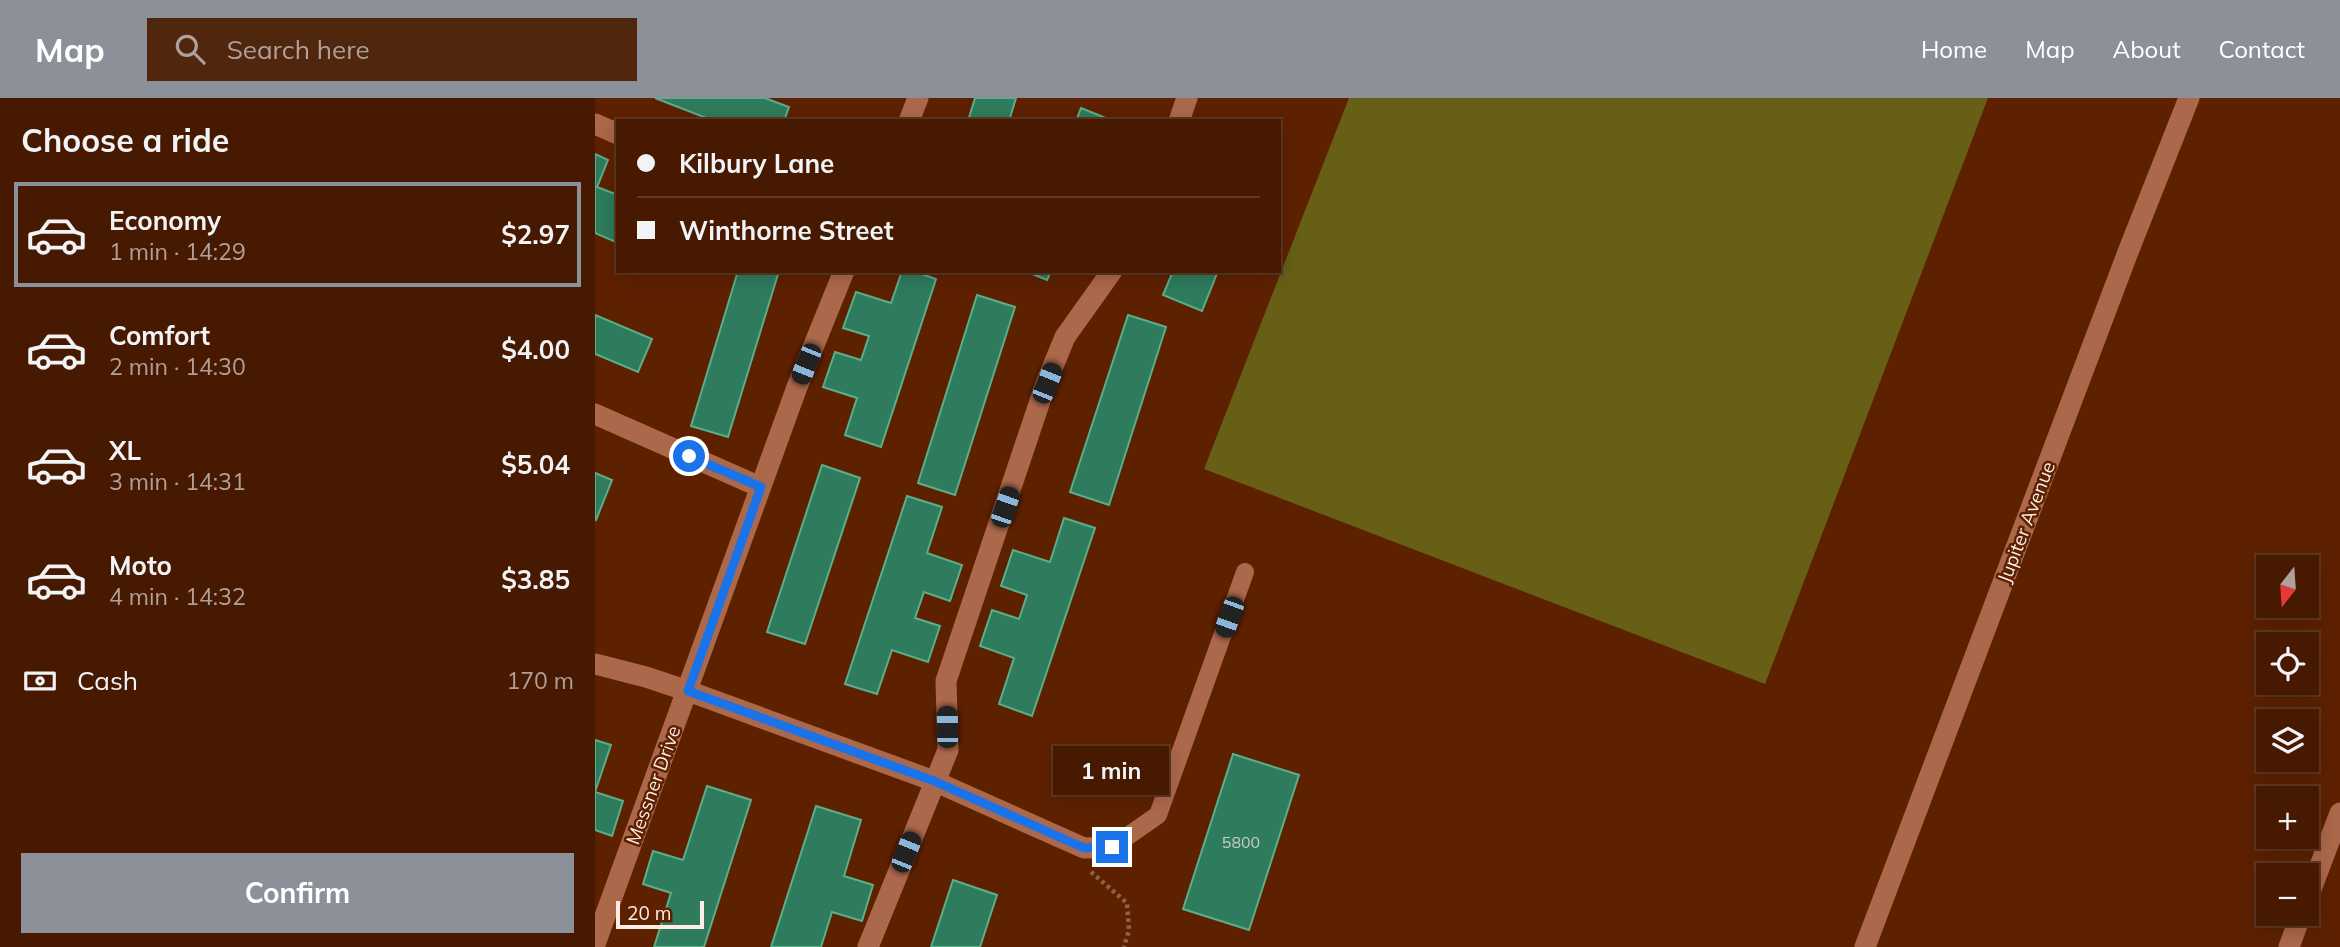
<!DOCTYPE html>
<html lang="en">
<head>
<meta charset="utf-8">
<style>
	body { margin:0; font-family:Mulish,sans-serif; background:#50260f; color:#f1f3f6; height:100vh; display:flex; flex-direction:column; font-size:26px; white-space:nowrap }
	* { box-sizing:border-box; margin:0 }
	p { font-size:23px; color:#b0a099 }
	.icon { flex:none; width:38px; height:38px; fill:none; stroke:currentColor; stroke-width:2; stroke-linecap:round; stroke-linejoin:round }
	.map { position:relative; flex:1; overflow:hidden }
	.details { display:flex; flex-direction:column; background:#461900; width:595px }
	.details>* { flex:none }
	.guide { position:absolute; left:21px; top:21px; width:665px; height:154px; border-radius:0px; box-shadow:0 4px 18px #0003,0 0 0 2px #5e3822; display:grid; align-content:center; height:154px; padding:0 21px; background:#461900 }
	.needle { width:46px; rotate:197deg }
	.controls { position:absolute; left:1661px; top:457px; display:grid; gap:14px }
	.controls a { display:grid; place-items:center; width:63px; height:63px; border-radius:0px; background:#461900; box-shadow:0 4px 18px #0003,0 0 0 2px #5e3822; font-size:35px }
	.scale { position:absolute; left:21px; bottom:18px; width:88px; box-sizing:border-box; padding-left:7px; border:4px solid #fdede6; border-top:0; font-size:19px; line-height:24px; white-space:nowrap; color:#fdede6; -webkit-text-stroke:5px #5e2100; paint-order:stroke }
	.end { position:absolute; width:32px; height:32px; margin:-16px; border:9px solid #1a73e8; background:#fff; box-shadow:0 0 0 4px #fff }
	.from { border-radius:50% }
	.bubble { position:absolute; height:49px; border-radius:0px; background:#461900; box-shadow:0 4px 18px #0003,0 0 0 2px #5e3822; font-size:23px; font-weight:700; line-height:49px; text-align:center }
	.car { position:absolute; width:21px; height:42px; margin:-21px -10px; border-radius:9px; box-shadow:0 0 5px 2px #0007; background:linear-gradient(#222 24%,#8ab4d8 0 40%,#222 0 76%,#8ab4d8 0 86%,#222 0) }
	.guide b { display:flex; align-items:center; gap:24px; height:66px; font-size:26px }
	.guide b+b { border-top:2px solid #5e3822 }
	.guide i { width:18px; height:18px; background:#f1f3f6 }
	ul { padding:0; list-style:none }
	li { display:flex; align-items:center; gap:21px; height:105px; margin:0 14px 10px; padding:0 7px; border:4px solid transparent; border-radius:0px }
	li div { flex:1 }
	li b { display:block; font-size:26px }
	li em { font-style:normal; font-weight:700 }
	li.active { border-color:#8c9099 }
	li>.icon { width:63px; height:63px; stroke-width:1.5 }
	h2 { padding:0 21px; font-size:32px; line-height:84px }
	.pay { display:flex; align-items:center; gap:18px; height:77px; padding:0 21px; font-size:26px }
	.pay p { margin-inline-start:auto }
	.action { display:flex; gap:14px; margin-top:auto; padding:14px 21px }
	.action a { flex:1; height:80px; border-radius:0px; background:#8c9099; color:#fff; font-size:28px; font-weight:700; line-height:80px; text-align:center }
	header { display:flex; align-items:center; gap:42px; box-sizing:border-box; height:98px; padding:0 35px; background:#8c9099; color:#fff }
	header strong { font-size:33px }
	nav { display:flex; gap:38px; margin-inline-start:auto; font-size:24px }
	.search { width:490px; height:63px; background:#50260f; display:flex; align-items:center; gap:18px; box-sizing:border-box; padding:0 24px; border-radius:0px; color:#b0a099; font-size:26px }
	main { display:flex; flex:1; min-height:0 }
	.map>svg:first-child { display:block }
</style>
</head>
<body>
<header>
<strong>Map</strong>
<div class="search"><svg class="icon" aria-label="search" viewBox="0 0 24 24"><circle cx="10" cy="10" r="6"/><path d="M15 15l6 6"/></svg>Search here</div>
<nav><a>Home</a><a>Map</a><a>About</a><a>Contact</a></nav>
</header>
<main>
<section class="details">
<h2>Choose a ride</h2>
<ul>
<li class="active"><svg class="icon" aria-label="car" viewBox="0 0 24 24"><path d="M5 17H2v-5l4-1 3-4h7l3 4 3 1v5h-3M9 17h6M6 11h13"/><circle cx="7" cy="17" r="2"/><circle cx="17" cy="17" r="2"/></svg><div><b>Economy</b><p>1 min · 14:29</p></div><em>$2.97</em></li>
<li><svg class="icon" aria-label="car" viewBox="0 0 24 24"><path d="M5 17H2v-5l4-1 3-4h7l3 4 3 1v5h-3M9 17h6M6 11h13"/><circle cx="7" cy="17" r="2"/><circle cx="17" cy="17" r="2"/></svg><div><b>Comfort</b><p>2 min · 14:30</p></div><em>$4.00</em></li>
<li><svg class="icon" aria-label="car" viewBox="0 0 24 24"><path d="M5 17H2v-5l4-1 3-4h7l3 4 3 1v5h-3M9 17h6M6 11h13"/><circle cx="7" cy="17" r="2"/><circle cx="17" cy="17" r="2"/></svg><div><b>XL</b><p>3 min · 14:31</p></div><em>$5.04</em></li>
<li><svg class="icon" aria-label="car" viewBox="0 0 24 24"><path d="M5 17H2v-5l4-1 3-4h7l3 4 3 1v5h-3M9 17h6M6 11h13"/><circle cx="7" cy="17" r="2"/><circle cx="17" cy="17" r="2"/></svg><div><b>Moto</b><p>4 min · 14:32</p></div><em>$3.85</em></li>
</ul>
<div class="pay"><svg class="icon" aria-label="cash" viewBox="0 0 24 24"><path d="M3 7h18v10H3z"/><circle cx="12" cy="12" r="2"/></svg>Cash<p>170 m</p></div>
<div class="action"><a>Confirm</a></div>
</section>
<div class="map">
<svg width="1745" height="849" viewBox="0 0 1745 849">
	<rect width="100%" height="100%" fill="#5e2100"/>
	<path fill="#665f15" d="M 754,0 L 1393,0 L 1170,586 L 609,371 Z"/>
	<path fill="#2e7c5d" stroke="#5bae8a" stroke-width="2" d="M 60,0 L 170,0 L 194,9 L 189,23 L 119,23 Z
		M 380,0 L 421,0 L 414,23 L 373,23 Z
		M 486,10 L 518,23 L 481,23 Z
		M 0,56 L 13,62 L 2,89 L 23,97 L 23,145 L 0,135 Z
		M 143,173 L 184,173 L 133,339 L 96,328 Z
		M 307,173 L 318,173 L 341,181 L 286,349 L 250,337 L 262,300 L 228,289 L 240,254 L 266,262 L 274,238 L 248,230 L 261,194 L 296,205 Z
		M 430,173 L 456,173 L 452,182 Z
		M 578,173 L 623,173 L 607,213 L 568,197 Z
		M 382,197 L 420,209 L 360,397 L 323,385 Z
		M 0,217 L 57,241 L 43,274 L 0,256 Z
		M 533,217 L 571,229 L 514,407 L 475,394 Z
		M 227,367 L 265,380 L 210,546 L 172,534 Z
		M 0,375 L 17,382 L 1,422 L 0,421 Z
		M 312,398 L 347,409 L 332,455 L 367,467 L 355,503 L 329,494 L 320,520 L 345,528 L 333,564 L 297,552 L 282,596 L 250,586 Z
		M 469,420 L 500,430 L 437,618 L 404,606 L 419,560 L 385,548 L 397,512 L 424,521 L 432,497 L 406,488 L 418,452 L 455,464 Z
		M 0,642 L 16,647 L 0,694 L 28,703 L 17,738 L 0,732 Z
		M 638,656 L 704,677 L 654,832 L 588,811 Z
		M 112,688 L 156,702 L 109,849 L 59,849 L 76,795 L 48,786 L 58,753 L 88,762 Z
		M 221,708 L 266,722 L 249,778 L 278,787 L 267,823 L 237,814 L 226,849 L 176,849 Z
		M 358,782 L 402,797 L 385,849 L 336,849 Z"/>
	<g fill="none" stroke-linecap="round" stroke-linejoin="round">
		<path stroke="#906148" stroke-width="4.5" stroke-dasharray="3.5 3.5" stroke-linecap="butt" d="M 496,774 L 532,805 L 534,832 L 529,849"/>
		<path stroke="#ac684b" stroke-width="18" d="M 517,749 L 563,717 L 650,474"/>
		<path stroke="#ac684b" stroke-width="21" d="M 314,23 L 323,0
			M 584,23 L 592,0
			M 0,26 L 23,36
			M 0,316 L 165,389
			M 0,566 L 51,579 L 93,593 L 339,683 L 489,750 L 517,749
			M 1712,802 L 1745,715
			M 0,846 L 202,289 L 249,173
			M 273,849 L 353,652 L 351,583 L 451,285 L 470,239 L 517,173
			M 1270,849 L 1533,154 L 1594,0
			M 1694,849 L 1706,816"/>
	</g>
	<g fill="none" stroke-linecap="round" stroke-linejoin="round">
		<path stroke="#1a73e8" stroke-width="9" d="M 94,358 L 166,389 L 93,593 L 339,683 L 489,750 L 517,749"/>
	</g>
	<g text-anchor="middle" stroke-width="5" stroke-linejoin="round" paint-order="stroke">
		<g font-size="16" fill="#c9d1c4">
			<text x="646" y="750">5800</text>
		</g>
		<g font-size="19" fill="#fdede6" stroke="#5e2100">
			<text transform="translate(1431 424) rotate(-69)" y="7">Jupiter Avenue</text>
			<text transform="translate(58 687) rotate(-70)" y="7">Messner Drive</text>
		</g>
	</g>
</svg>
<div class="controls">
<a><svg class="needle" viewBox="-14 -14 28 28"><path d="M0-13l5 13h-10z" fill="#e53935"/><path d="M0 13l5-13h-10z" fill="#b0a099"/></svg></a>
<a><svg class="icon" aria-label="locate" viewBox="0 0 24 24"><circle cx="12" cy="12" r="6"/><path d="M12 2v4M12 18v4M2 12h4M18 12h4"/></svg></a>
<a><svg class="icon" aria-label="layers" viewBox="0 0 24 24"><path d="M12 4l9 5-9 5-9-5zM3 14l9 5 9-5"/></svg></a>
<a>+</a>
<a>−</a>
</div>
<div class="scale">20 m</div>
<i class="end from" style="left:94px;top:358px"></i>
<i class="end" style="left:517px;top:749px"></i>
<div class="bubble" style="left:458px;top:648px;width:116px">1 min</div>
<i class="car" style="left:211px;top:266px;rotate:202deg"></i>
<i class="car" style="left:452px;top:285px;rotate:22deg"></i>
<i class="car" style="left:410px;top:409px;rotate:19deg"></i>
<i class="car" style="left:634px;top:519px;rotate:200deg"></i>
<i class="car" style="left:352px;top:629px;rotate:359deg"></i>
<i class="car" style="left:311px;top:754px;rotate:22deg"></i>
<div class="guide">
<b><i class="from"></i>Kilbury Lane</b>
<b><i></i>Winthorne Street</b>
</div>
</div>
</main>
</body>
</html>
